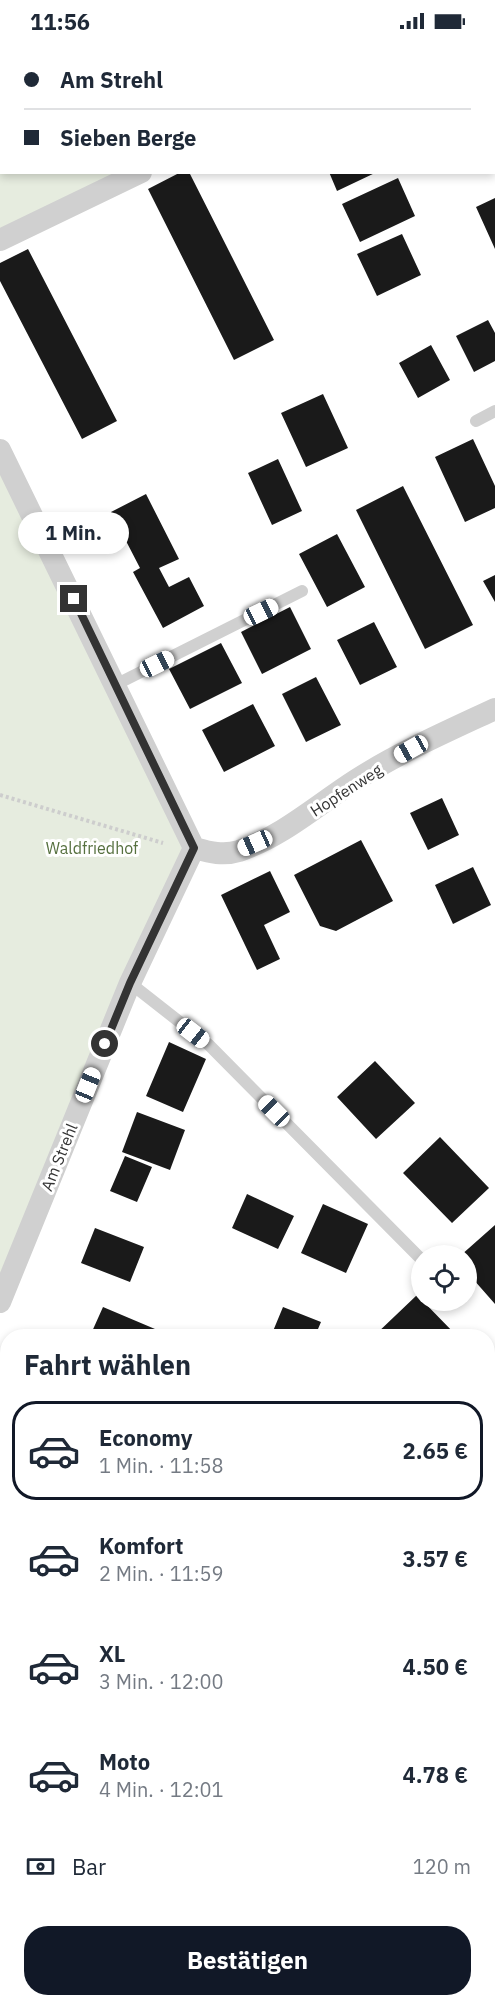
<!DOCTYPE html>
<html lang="de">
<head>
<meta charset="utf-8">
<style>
	body { margin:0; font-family:"IBM Plex Sans",sans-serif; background:#f2f2f3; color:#1f2937; height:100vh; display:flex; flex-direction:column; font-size:22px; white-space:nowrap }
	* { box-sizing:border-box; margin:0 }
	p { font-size:20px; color:#747a83 }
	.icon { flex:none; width:33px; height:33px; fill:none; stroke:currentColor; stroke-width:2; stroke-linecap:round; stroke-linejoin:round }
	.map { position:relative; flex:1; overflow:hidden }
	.details { position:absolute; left:0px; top:1287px; width:495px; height:678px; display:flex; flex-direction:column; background:#fff; border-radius:24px 24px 0 0; box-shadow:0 3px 9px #0003 }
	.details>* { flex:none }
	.guide { position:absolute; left:0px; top:0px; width:495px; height:132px; box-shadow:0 3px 9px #0003; display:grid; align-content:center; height:132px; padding:0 24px; background:#fff }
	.controls { position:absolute; left:411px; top:1203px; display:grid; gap:12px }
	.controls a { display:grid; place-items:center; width:66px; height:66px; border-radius:50%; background:#fff; box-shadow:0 3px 9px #0003; font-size:30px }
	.end { position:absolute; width:27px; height:27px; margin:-14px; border:8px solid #333; background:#fff; box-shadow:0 0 0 3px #fff }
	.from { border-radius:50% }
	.bubble { position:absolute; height:42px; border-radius:21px; background:#fff; box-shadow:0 3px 9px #0003; font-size:20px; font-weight:700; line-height:42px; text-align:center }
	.car { position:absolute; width:18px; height:36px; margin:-18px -9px; border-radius:8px; box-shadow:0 0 4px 2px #0007; background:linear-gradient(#fff 24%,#345 0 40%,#fff 0 76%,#345 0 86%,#fff 0) }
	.guide b { display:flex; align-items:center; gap:21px; height:57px; font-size:22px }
	.guide b+b { border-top:2px solid #e0e1e3 }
	.guide i { width:15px; height:15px; background:#1f2937 }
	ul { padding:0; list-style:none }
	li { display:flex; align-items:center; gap:18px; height:99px; margin:0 12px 9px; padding:0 12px; border:3px solid transparent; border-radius:24px }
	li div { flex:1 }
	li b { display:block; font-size:22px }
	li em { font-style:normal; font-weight:700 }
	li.current { border-color:#111827 }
	li>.icon { width:54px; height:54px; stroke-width:1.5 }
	h2 { padding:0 24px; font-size:27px; line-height:72px }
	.pay { display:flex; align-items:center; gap:15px; height:66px; padding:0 24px; font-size:22px }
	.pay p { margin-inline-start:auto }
	.action { display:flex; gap:12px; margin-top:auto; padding:12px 24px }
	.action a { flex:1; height:69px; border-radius:24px; background:#111827; color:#fff; font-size:24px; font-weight:700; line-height:69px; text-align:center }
	.status { display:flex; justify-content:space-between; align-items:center; height:42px; padding:0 30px; background:#fff; direction:ltr }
	.status svg { height:16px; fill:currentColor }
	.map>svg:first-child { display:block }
</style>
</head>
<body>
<div class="status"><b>11:56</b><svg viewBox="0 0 49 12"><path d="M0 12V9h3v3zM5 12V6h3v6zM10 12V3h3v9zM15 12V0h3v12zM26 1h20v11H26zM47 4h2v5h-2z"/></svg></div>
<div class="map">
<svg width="495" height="1965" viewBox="0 0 495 1965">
	<rect width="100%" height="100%" fill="#fff"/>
	<path fill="#e6ecdf" d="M 0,0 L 7,1 L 2,2 L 2,130 L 141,131 L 0,198 Z
		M 0,408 L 194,806 L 0,1260 Z
		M 488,1748 L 495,1760 L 495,1965 L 216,1965 L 217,1958 L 488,1958 Z"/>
	<path fill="#1a1a1a" d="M 181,130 L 189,130 L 274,298 L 234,318 L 148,147 Z
		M 329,130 L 377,130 L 337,149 Z
		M 398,136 L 415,174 L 360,200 L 342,162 Z
		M 495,156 L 495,207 L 476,165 Z
		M 402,192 L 421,233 L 377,254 L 357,212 Z
		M 28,207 L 117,379 L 82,397 L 0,239 L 0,221 Z
		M 488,278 L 495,291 L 495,319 L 474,330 L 456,294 Z
		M 431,303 L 450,338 L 418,356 L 399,321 Z
		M 323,352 L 348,406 L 306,425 L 281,371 Z
		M 473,397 L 495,444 L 495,466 L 465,480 L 435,415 Z
		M 278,417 L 302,469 L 272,483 L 248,431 Z
		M 403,444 L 473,583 L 425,607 L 356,468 Z
		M 146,452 L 179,517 L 159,526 L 169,545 L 189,535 L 204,564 L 163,586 L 133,530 L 140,526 L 111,470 Z
		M 337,492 L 365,545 L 327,565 L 299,512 Z
		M 495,533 L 495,560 L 483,539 Z
		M 290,565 L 311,607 L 262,632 L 241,590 Z
		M 374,580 L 397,625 L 360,643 L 337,598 Z
		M 221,601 L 242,641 L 190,667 L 169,627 Z
		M 316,635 L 341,683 L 306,700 L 282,652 Z
		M 253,662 L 275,704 L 224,730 L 202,688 Z
		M 442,756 L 459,793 L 428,808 L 410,771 Z
		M 361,798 L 393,859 L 336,889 L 320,884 L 294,833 Z
		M 473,825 L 491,863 L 453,882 L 435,843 Z
		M 270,829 L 290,870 L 264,883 L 280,917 L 257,928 L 221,853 Z
		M 169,1000 L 206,1017 L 183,1070 L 146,1054 Z
		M 375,1019 L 415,1061 L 376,1097 L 337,1055 Z
		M 137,1070 L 185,1088 L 170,1128 L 122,1110 Z
		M 440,1095 L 489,1146 L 452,1181 L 403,1131 Z
		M 125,1114 L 152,1125 L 137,1160 L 110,1149 Z
		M 247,1152 L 294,1174 L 278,1207 L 232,1186 Z
		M 323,1162 L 368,1182 L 346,1231 L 301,1211 Z
		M 495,1183 L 495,1262 L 466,1229 L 466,1214 L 460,1214 Z
		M 95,1186 L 144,1205 L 130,1240 L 81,1221 Z
		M 417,1253 L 457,1294 L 374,1294 Z
		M 103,1265 L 155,1287 L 152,1294 L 90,1294 Z
		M 283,1265 L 321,1280 L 315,1294 L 271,1294 Z
		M 8,1354 L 8,1418 L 0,1415 L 0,1374 Z
		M 495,1437 L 495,1459 L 488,1450 L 488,1444 Z
		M 8,1479 L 8,1556 L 0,1571 L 0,1494 Z
		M 488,1503 L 495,1511 L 495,1553 L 488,1560 Z
		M 0,1820 L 8,1826 L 8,1901 L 5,1904 L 0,1901 Z"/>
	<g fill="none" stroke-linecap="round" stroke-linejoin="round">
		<path stroke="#cdcdcd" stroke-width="4" stroke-dasharray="3 3" stroke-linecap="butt" d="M 0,753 L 163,801
			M 488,1789 L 495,1760
			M 477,1958 L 484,1965
			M 0,1959 L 15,1965
			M 328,1965 L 340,1958"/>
		<path stroke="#d0d0d0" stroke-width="12" d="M 476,379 L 495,369
			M 115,643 L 302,549
			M 130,941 L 209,1003 L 422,1218"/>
		<path stroke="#d0d0d0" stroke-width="22" d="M 486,2 L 489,0
			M 0,198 L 141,130
			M 0,408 L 194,806
			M 194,806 C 209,810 223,814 239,809 C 283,794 317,763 356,738 C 400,710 448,689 495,667
			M 0,1260 L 130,941 L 194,806"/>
	</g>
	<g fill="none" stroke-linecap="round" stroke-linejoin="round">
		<path stroke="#333" stroke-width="8" d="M 74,557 L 194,806 L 130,941 L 105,1002"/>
	</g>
	<g text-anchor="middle" stroke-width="6" stroke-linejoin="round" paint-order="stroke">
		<g font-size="16" fill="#333" stroke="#fff">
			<text transform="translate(346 748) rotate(-33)" y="6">Hopfenweg</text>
			<text transform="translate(59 1115) rotate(-68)" y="6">Am Strehl</text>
		</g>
		<g font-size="16" fill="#56703f" stroke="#fff">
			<text x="92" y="812">Waldfriedhof</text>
		</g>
	</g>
</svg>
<div class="controls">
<a><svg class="icon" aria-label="locate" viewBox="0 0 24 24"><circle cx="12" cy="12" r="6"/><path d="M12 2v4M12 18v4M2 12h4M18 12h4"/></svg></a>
</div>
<i class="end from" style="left:105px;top:1002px"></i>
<i class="end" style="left:74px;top:557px"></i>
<div class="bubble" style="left:18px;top:470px;width:111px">1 Min.</div>
<i class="car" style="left:261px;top:570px;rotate:64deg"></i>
<i class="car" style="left:157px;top:622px;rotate:64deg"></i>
<i class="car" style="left:411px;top:707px;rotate:241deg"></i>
<i class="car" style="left:255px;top:801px;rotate:246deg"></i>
<i class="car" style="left:193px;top:991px;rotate:128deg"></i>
<i class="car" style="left:88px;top:1043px;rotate:22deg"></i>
<i class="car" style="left:274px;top:1069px;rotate:315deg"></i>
<div class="guide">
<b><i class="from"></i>Am Strehl</b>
<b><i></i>Sieben Berge</b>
</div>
<section class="details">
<h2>Fahrt wählen</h2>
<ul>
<li class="current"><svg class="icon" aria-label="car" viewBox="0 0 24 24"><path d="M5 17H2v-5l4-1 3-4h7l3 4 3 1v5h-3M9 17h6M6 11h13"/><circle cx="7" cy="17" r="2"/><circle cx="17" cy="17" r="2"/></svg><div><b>Economy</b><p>1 Min. · 11:58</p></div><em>2.65 €</em></li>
<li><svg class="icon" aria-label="car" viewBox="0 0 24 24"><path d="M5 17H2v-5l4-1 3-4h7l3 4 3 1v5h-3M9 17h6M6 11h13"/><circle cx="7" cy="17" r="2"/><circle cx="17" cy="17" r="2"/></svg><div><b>Komfort</b><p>2 Min. · 11:59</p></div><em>3.57 €</em></li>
<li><svg class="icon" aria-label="car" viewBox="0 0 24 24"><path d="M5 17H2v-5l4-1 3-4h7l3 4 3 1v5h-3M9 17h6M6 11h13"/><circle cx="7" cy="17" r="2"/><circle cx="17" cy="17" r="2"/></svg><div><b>XL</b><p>3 Min. · 12:00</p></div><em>4.50 €</em></li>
<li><svg class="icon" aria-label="car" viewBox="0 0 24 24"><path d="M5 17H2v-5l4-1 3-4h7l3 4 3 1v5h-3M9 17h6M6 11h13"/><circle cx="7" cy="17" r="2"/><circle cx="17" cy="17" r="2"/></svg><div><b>Moto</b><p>4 Min. · 12:01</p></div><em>4.78 €</em></li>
</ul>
<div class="pay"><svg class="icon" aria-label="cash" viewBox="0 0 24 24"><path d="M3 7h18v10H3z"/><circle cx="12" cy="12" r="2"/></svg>Bar<p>120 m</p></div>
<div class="action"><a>Bestätigen</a></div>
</section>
</div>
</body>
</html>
